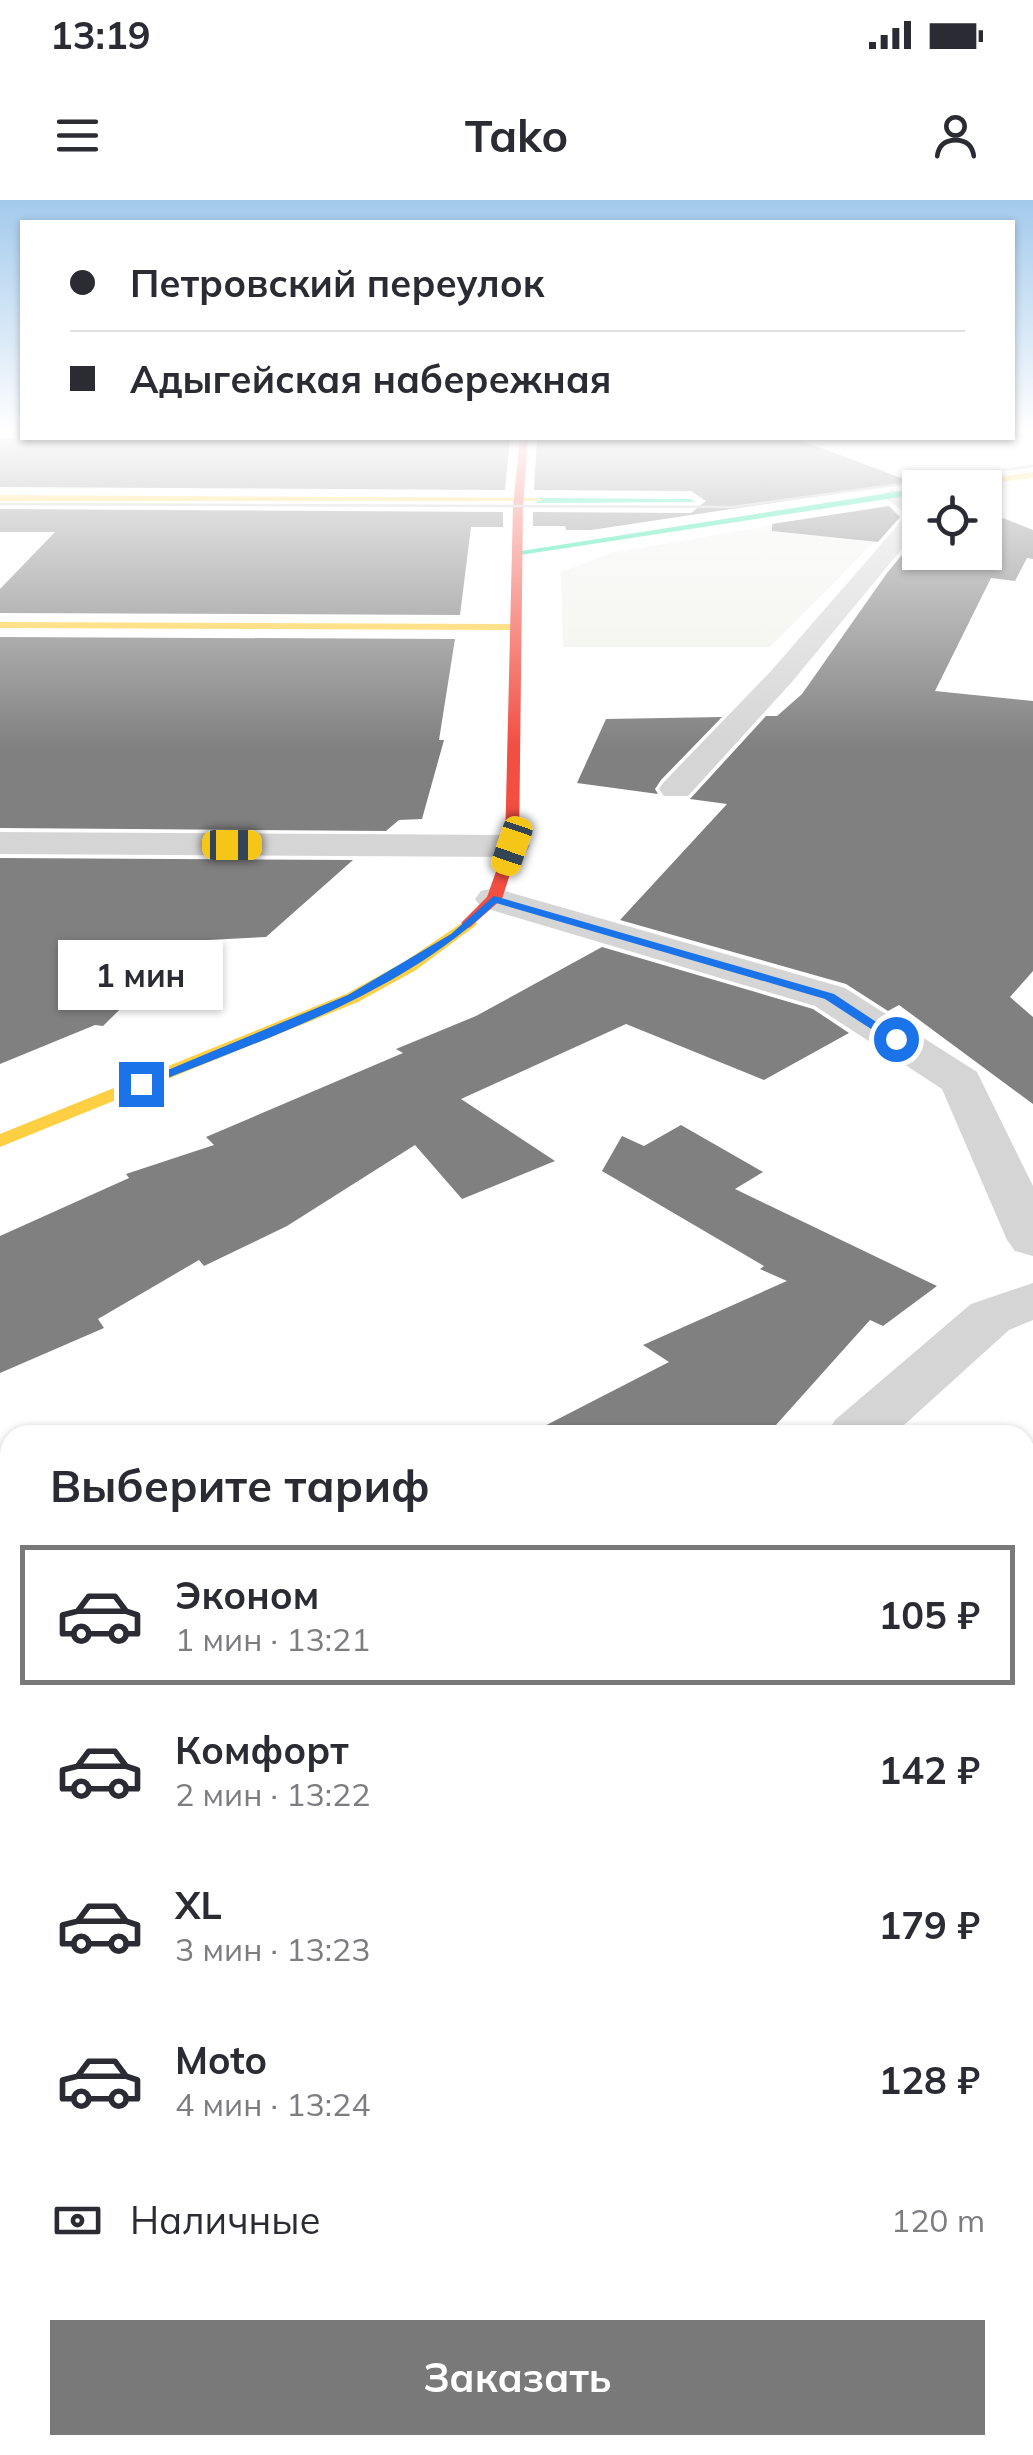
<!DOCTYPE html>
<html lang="ru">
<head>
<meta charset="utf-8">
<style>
	body { margin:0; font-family:Mulish,sans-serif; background:#f7f7f7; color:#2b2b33; height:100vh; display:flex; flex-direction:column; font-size:38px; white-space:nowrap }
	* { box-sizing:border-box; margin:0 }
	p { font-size:32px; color:#7c7c81 }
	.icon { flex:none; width:55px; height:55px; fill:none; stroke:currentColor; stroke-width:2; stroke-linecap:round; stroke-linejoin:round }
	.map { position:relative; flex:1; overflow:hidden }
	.details { position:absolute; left:0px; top:1225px; width:1035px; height:1030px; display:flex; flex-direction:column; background:#fff; border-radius:30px 30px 0 0; box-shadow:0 2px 8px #0004 }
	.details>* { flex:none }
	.hud { position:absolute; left:20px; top:20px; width:995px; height:220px; border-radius:0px; box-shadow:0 2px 8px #0004; display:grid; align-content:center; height:220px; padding:0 50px; background:#fff }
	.tools { position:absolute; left:902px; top:270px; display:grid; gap:20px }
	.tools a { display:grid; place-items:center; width:100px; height:100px; border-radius:0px; background:#fff; box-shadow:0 2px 8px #0004; font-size:50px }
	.end { position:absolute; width:45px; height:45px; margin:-22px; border:12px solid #1a73e8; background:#fff; box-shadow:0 0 0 5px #fff }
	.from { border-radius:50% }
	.bubble { position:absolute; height:70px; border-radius:0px; background:#fff; box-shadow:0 2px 8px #0004; font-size:32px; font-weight:700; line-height:70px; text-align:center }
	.car { position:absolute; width:30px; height:60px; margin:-30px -15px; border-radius:12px; box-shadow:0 0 8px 2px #0007; background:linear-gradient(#f5c518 24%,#345 0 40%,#f5c518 0 76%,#345 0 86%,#f5c518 0) }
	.hud b { display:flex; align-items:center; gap:35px; height:95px; font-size:38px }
	.hud b+b { border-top:2px solid #e1e1e2 }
	.hud i { width:25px; height:25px; background:#2b2b33 }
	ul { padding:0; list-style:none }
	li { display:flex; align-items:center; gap:30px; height:140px; margin:0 20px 15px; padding:0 30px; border:5px solid transparent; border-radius:0px }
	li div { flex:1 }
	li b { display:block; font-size:38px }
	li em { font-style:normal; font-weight:700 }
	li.active { border-color:#797979 }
	li>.icon { width:90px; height:90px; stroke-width:1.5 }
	h2 { padding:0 50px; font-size:45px; line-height:120px }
	.pay { display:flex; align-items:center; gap:25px; height:110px; padding:0 50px; font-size:38px }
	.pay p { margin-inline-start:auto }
	.cta { display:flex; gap:20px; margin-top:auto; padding:20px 50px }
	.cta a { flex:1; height:115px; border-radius:0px; background:#797979; color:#fff; font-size:40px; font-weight:700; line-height:115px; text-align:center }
	.status { display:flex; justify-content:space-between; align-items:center; height:70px; padding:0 50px; background:#fff; direction:ltr }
	.status svg { height:28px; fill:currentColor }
	header { display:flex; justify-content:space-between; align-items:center; height:130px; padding:0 50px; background:#fff; font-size:45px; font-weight:700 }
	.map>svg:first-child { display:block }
</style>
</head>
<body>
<div class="status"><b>13:19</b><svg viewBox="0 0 49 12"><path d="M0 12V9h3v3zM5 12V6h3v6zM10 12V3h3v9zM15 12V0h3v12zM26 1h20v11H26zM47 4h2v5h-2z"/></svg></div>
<header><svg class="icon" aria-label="menu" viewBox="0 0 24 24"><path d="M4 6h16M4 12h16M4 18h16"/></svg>Tako<svg class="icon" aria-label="person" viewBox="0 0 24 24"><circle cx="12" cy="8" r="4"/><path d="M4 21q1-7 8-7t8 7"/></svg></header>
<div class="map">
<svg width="1033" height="2255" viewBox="0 0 1033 2255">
	<rect width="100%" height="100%" fill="#fff"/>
	<path fill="#f1f3ec" d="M 867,309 L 878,314 L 875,341 L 770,447 L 563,447 L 561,372 L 611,353 Z"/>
	<path fill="#808080" d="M 0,238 L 510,238 L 505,290 L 0,287 Z
		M 537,238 L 797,239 L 912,282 L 591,330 L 566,330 L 565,326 L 533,326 L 533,312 L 691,313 L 706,301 L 691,291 L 534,290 Z
		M 889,306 L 900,317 L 878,342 L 772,331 L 772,324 Z
		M 0,309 L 503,312 L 503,327 L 471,327 L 460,415 L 0,413 L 0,389 L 55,332 L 0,332 Z
		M 985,311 L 1033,330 L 1033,359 L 1027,358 L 1015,381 L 991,378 L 935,491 L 1033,501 L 1033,771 L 1010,797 L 1033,817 L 1033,904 L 899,805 L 888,811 L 846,784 L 620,720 L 727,604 L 690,599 L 766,516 L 777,516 L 802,494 L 887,373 L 920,333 L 920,352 L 985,352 Z
		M 0,437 L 455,439 L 439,540 L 444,540 L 422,619 L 399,620 L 386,631 L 0,628 Z
		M 722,517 L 661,580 L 655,589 L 658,594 L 577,583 L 606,519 Z
		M 0,658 L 353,660 L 266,737 L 189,741 L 103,826 L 95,825 L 0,864 Z
		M 602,747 L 813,809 L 849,833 L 764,880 L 626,824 L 461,899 L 555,961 L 462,999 L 415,945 L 287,1026 L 204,1066 L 199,1060 L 98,1119 L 104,1128 L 0,1173 L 0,1036 L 129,978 L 126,974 L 214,945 L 206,937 L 403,853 L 396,849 L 476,816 Z
		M 681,925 L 763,972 L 735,989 L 937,1086 L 883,1126 L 870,1120 L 767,1235 L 527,1235 L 669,1162 L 643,1145 L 787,1081 L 760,1069 L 764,1066 L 602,971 L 622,936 L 644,946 Z"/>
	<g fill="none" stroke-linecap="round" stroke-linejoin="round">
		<path fill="#d5d5d5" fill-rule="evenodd" d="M 892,289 L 920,303 L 920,327 L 791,483 L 688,596 L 664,596 L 659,589 L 664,582 L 771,471 L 904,318 L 904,312 L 881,295 Z
			M 0,632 L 512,635 L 525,638 L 530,646 L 525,654 L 512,657 L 0,654 Z
			M 494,688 L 845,788 L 977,872 L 1033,986 L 1033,1056 L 1015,1051 L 1007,1040 L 942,889 L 815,806 L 481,707 L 475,699 L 481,691 Z
			M 1033,1083 L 1033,1120 L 1009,1130 L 893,1235 L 826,1235 L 835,1220 L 971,1104 Z
			M 1025,1653 L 1033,1656 L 1033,1731 L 1025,1728 Z
			M 1033,1768 L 1033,1861 L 1025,1864 L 1025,1771 Z
			M 10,1910 L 10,2002 L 0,2006 L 0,1914 Z
			M 749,2245 L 850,2245 L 846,2255 L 745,2255 Z"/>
		<path fill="#16e098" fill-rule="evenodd" d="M 920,288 L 920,294 L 520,355 L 515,352 Z
			M 539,298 L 691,299 L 695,302 L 536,303 Z"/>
		<path fill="#ffcf43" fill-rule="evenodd" d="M 1033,272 L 1033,278 L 943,288 L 947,285 Z
			M 0,295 L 539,298 L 543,301 L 0,301 Z
			M 0,422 L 517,424 L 523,427 L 517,430 L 0,428 Z
			M 469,718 L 477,723 L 475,726 L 416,770 L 358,802 L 0,947 L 0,934 L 346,794 L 404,762 Z"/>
		<path fill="#f24e42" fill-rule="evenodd" d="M 520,238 L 528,238 L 523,307 L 519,646 L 502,699 L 469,728 L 461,723 L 487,697 L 505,646 L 513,307 Z"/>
		<path stroke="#bdbdbd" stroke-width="2.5" d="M 0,304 L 732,307 L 1033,266"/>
	</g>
	<linearGradient id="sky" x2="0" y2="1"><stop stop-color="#a3caec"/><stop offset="0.42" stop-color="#fff"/><stop offset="1" stop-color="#fff" stop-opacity="0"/></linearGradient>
	<rect width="1033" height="548" fill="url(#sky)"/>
	<path fill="#1a73e8" d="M 494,696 L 834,794 L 902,839 L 891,842 L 825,799 L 496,703 C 400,796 267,837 146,887 L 134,884 L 348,795 L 451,734 Z"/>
</svg>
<div class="tools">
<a><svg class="icon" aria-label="locate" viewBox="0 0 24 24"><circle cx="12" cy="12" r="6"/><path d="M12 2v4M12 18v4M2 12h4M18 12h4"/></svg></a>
</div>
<i class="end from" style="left:896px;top:839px"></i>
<i class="end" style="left:141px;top:884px"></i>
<div class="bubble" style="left:58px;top:740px;width:165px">1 мин</div>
<i class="car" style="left:232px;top:645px;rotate:90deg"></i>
<i class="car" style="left:512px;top:646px;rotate:199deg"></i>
<div class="hud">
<b><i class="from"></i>Петровский переулок</b>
<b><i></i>Адыгейская набережная</b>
</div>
<section class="details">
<h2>Выберите тариф</h2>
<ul>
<li class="active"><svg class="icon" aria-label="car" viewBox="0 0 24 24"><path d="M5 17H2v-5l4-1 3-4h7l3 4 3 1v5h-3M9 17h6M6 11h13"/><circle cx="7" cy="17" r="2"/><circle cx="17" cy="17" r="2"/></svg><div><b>Эконом</b><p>1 мин · 13:21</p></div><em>105 ₽</em></li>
<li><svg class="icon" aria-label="car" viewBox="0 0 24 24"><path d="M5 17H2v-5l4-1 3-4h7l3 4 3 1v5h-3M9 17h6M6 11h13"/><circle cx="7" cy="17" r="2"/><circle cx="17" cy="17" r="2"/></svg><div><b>Комфорт</b><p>2 мин · 13:22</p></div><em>142 ₽</em></li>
<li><svg class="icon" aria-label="car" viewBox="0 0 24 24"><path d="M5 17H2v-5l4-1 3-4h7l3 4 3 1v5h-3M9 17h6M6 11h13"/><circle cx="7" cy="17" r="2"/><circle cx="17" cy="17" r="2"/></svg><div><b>XL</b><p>3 мин · 13:23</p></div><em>179 ₽</em></li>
<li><svg class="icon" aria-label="car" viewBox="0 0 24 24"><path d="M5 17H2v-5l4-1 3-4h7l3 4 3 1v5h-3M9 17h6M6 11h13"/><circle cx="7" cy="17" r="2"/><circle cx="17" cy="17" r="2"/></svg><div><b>Moto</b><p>4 мин · 13:24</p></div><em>128 ₽</em></li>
</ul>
<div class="pay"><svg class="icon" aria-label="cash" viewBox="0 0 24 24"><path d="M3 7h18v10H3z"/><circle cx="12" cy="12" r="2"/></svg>Наличные<p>120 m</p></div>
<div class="cta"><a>Заказать</a></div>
</section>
</div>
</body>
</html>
